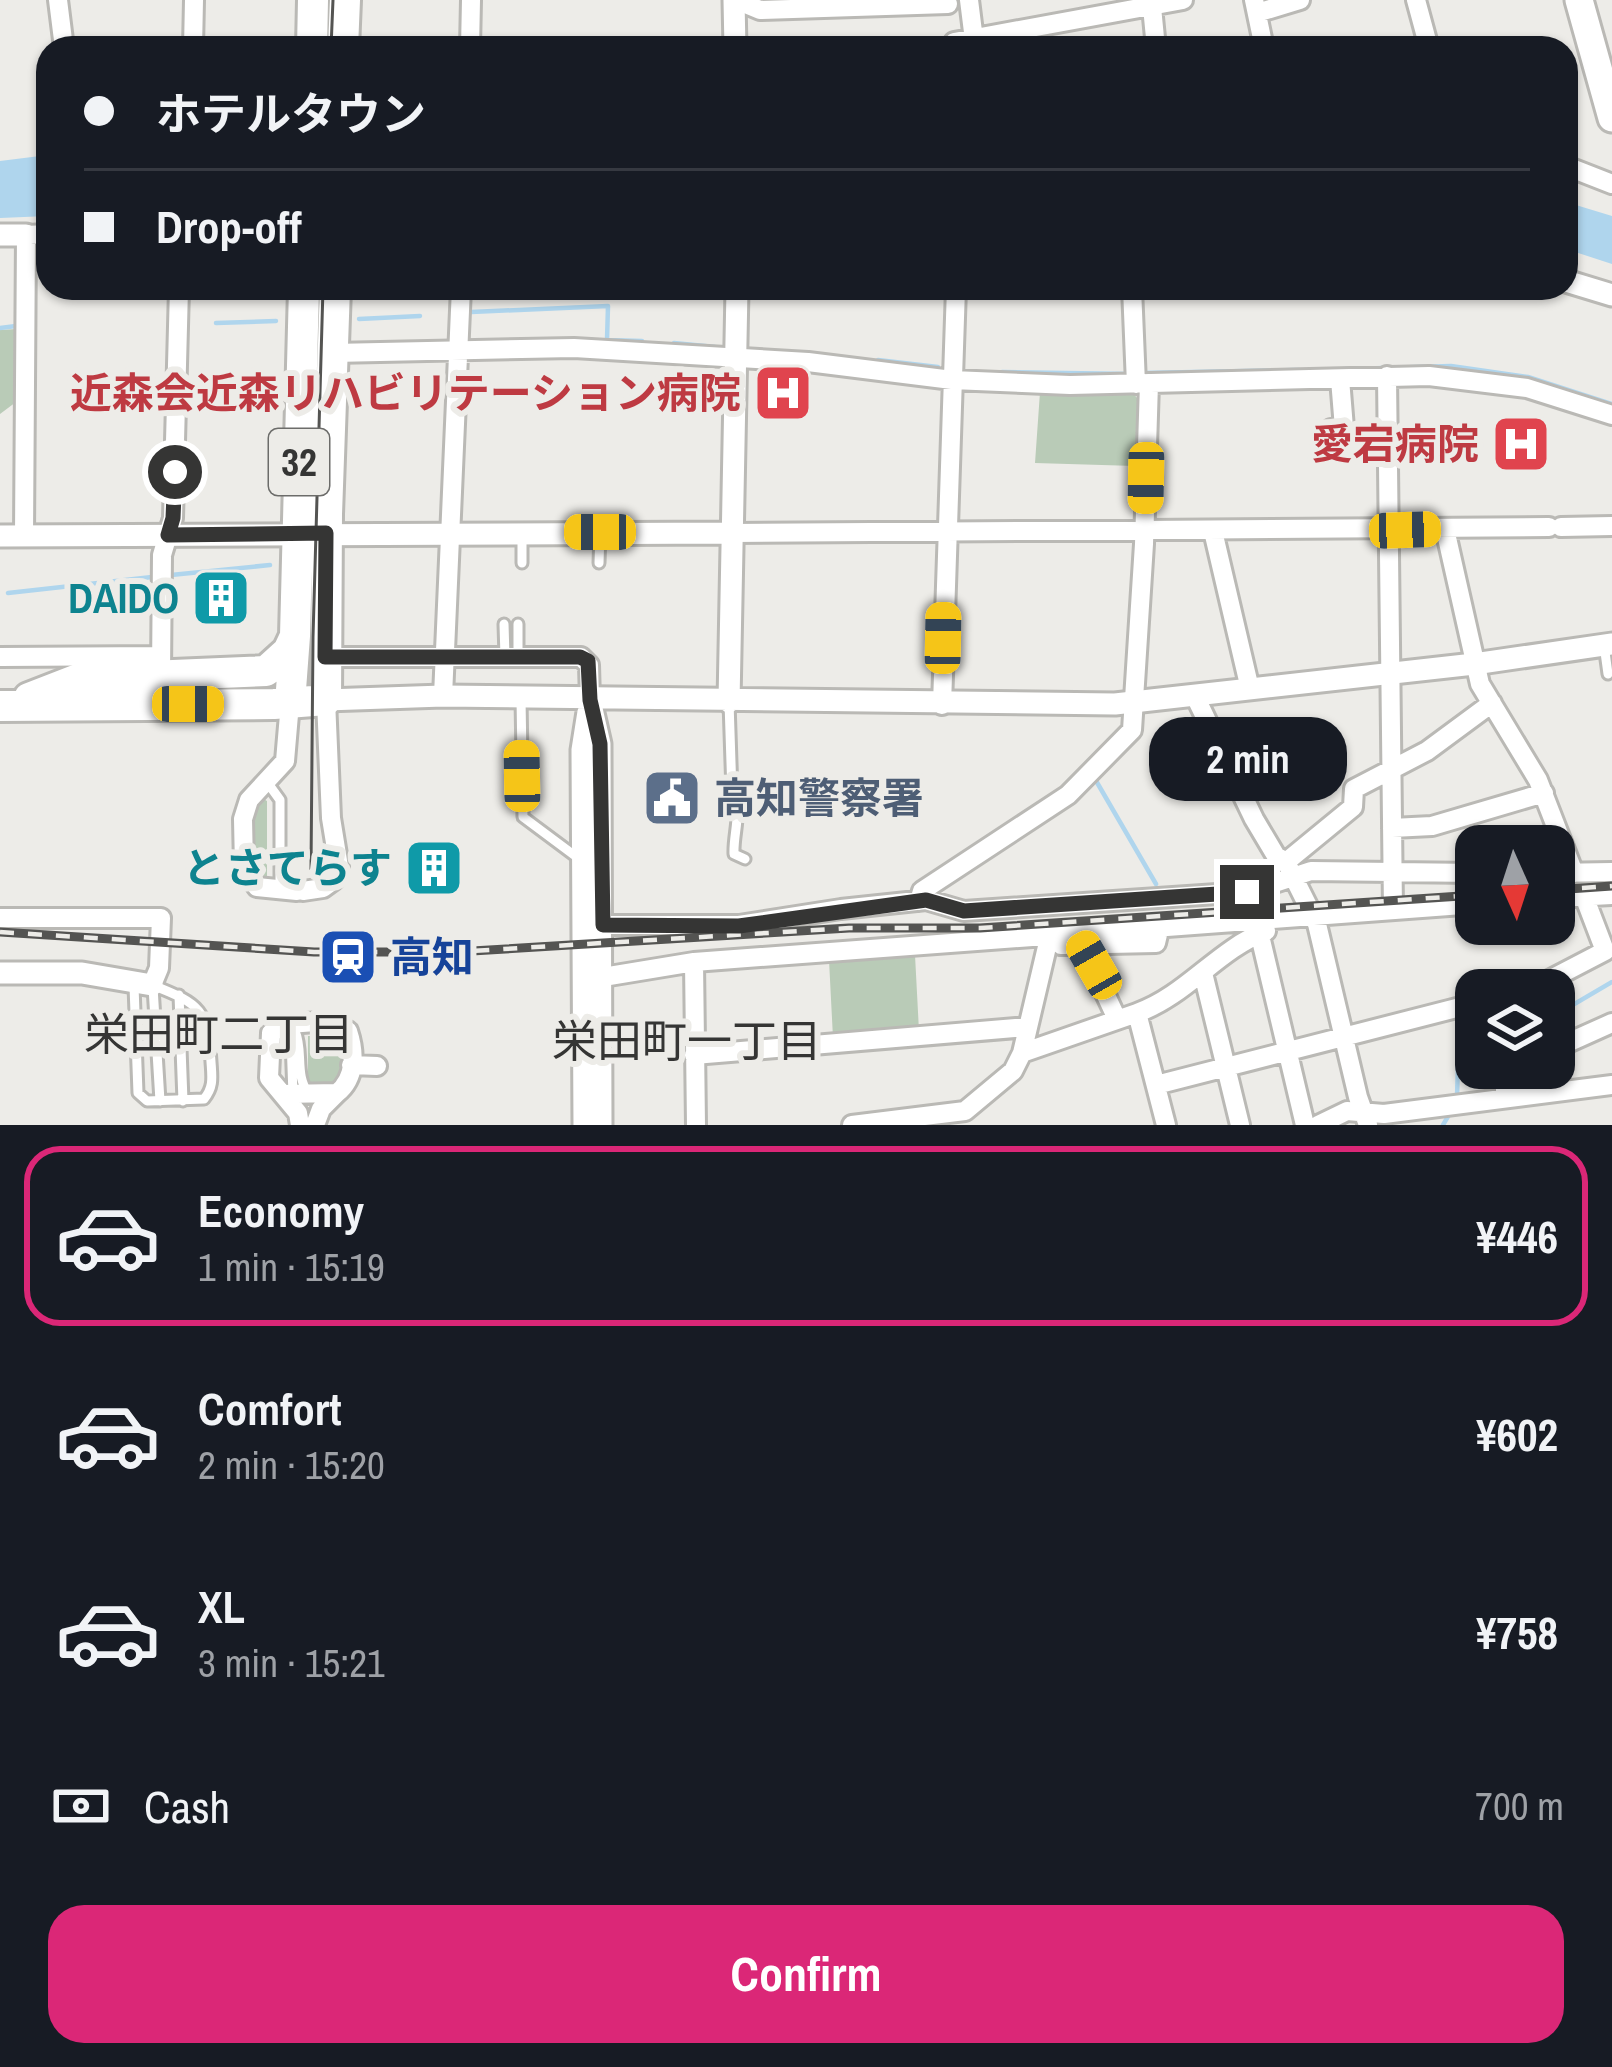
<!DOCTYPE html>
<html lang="en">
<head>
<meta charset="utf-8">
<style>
	body { margin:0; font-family:"Archivo Narrow","Noto Sans JP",sans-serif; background:#20242c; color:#f1f3f6; height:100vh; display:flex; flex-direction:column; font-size:45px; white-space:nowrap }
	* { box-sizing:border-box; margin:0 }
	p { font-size:39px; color:#9ea1a6 }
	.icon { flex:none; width:66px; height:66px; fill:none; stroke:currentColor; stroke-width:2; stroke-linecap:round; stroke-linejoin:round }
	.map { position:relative; height:1125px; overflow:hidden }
	.drawer { display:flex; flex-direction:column; background:#171b24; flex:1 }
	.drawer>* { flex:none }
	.top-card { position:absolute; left:36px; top:36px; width:1542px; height:264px; border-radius:36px; box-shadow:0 3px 9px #0004; display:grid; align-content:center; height:264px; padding:0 48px; background:#171b24 }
	.needle { width:78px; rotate:177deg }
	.fabs { position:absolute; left:1455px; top:825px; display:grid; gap:24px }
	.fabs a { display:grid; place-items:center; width:120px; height:120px; border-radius:24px; background:#171b24; box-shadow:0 3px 9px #0004; font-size:60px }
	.end { position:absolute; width:54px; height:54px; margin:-27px; border:15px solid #353534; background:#fff; box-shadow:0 0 0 6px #fff }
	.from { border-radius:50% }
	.bubble { position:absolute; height:84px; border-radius:36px; background:#171b24; box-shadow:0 3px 9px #0004; font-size:39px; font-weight:800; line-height:84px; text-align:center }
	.car { position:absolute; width:36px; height:72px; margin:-36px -18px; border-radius:15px; box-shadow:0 0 9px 3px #0007; background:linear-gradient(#f5c518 24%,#345 0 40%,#f5c518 0 76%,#345 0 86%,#f5c518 0) }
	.top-card b { display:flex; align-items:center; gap:42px; height:114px; font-size:45px }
	.top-card b+b { border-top:3px solid #363941 }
	.top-card i { width:30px; height:30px; background:#f1f3f6 }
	ul { padding:21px 0 0; list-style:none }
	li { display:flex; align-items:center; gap:36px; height:180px; margin:0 24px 18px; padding:0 24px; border:6px solid transparent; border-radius:36px }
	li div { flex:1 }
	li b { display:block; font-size:45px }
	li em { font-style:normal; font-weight:800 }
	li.selected { border-color:#db2777 }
	li>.icon { width:108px; height:108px; stroke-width:1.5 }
	.pay { display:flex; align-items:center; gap:30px; height:132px; padding:0 48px; font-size:45px }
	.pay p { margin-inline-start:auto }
	.button { display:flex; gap:24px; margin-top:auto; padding:24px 48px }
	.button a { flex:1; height:138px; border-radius:36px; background:#db2777; color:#fff; font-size:48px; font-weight:800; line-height:138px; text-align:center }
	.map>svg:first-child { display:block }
</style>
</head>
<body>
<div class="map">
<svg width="1612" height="1125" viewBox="0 0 1612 1125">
	<rect width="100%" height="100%" fill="#edece8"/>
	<path fill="#b9cbb7" d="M 17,329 L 16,402 L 0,414 L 0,330 Z
		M 1131,391 L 1138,399 L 1135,466 L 1035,463 L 1040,392 Z
		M 260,797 L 267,801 L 267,879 L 263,882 C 245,856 247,825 260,797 Z
		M 915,955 L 919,1031 L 833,1038 L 829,960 Z
		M 308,1036 L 330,1036 L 340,1043 L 342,1078 L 335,1087 L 312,1085 L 308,1082 Z"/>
	<path fill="#afd5ed" d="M 48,155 L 48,216 L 0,218 L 0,161 Z
		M 1566,202 L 1612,216 L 1612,264 L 1566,249 Z"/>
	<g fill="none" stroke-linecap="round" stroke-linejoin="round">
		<path stroke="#afd5ed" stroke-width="4.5" d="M 471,312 L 608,306 L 607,340 L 642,341
			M 359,319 L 420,316
			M 216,323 L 276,321
			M 0,328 L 16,326
			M 674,343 L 715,347
			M 878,360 L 938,367
			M 1317,370 L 1451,366 L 1528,377 L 1612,404
			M 1002,372 L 1131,374
			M 1143,373 L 1299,370
			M 1136,508 L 1137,484
			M 171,575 L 270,565
			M 8,593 L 152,577
			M 1095,779 L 1156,884
			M 1554,1016 L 1612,982
			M 1457,1097 L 1458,1063 L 1476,1055
			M 1443,1125 L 1450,1113"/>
		<defs>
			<path id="service" d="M 522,563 L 522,533
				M 599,563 L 600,532
				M 504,624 L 505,657
				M 518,624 L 518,657
				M 1604,645 L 1608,674
				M 521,699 L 523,817 L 578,858
				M 729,702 L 732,793 C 743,811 733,833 734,854 L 745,859
				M 267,782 L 280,800 L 280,887
				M 134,986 L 138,1093 L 147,1101 L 204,1099 C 214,1087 212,1077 211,1062 C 208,1010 201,1004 152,985
				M 153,987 L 160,1101
				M 179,995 L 183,1101
				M 295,1031 C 304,1051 294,1075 309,1094
				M 293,1095 L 291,1039 L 294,1033"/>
			<path id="minor" d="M 58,0 L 64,48
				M 736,0 L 760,10 L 948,4
				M 969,0 L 975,48
				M 1254,0 L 1264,48
				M 1416,0 L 1429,48
				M 1152,7 L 1156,48
				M 1257,13 L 1300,0
				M 954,42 L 1183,0
				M 193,48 L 194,0
				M 470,48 L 471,0
				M 1566,166 L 1612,184
				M 1132,288 L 1136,384
				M 333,353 L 574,348 L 808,362 L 952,380 L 1070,385 L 1429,376 L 1527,388 L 1612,415
				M 1387,376 L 1393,910
				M 1331,429 L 1344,428 L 1340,379
				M 1561,527 L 1612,526
				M 1445,529 L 1480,684 L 1538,780 L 1574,873
				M 1213,531 L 1250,689
				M 732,533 L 1549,527
				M 24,535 L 26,235 L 48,234
				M 0,657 L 161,656
				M 325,657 L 581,657 L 589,665 L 590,700
				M 161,674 L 162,555 L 173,518 L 179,288
				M 443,696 L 461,288
				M 1195,696 L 1254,819 L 1276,856 L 1286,862 L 1317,924 L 1358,1097 L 1368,1125
				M 290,703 L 285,761 L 249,800 L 243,819 L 244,867 L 257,887 L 297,891
				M 942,705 L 956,288
				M 1392,828 L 1432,826 L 1544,793
				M 1286,862 L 1353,807 L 1354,789 L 1427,751 L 1492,703
				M 1554,873 L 1612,872
				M 303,891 L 323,888 L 334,880 L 339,867 L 331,818 L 326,700
				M 1554,898 L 1612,895
				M 919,901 L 922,891 L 1068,795 L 1132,730 L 1144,544 L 1149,383
				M 0,918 L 161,918 L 159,968 L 152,985
				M 1256,919 L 1305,1125
				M 603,925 L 739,925 L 841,909 L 926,900 L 964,911 L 1247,892 L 1311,871 L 1476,873
				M 1082,944 L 1117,1019
				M 1061,945 L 1156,943 L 1160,926
				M 694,962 L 1476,904
				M 1203,973 L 1240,1125
				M 603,977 L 694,962 L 696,1125
				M 1530,990 L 1605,951 L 1584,896
				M 1137,1013 C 1187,995 1217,950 1266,931
				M 1554,1049 L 1612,1023
				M 1022,1053 L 1137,1013 L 1166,1125
				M 694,1055 L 1028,1027
				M 351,1065 L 377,1066
				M 1156,1085 L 1476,1003
				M 283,1094 L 337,1093 C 356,1078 355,1052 348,1031 C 328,1019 290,1020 271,1033 L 269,1078 L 298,1113 L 300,1125
				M 1505,1098 L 1505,1074 L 1509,1068
				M 315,1125 L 321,1109 L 337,1093
				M 852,1125 L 965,1111 L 1013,1071 L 1022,1053 L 1050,934
				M 1318,1125 L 1347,1111 L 1384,1114 L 1612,1085"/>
			<path id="tertiary" d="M 734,0 L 735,48
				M 0,235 L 26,235
				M 1566,281 L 1612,295
				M 0,536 L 732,533
				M 326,700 L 443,696 L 1115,704 L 1474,664 L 1612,644
				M 590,700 L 600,744 L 601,1125
				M 729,702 L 737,289
				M 0,973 L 82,973 L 152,985
				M 584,1125 L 582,750 L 588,712"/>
			<path id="primary" d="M 1579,0 L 1612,118"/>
			<path id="trunk" d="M 312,48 L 313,0
				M 343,48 L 345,0
				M 29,698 L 78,679 L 266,671 L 288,651 L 295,636
				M 290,703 L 295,636 L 304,288
				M 0,706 L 274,704 L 326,700 L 327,514 L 335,288"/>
		</defs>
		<use href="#service" stroke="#bab9b5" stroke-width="15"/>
		<use href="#minor" stroke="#bab9b5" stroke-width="24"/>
		<use href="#tertiary" stroke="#bab9b5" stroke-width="27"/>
		<use href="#primary" stroke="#bab9b5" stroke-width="33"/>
		<use href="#trunk" stroke="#bab9b5" stroke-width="36"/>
		<use href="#service" stroke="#fff" stroke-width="9"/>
		<use href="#minor" stroke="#fff" stroke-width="18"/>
		<use href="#tertiary" stroke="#fff" stroke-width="21"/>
		<use href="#primary" stroke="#fff" stroke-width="27"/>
		<use href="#trunk" stroke="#fff" stroke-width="30"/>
		<path stroke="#545452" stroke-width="3" d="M 331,48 L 333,0
			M 311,869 L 313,637 L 323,288"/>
		<defs>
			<path id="rail" d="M 1554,890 L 1612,886
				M 0,932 L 314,952 L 455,952 L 849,928 L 980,928 L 1476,895"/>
		</defs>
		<use href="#rail" stroke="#545452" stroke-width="9"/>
		<use href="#rail" stroke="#edece8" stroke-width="4.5" stroke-dasharray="14" stroke-linecap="butt"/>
	</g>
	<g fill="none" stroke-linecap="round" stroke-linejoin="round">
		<path stroke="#353534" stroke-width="15" d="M 175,472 L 173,518 L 168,535 L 326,533 L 325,657 L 580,657 L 588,661 L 590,700 L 600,744 L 603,925 L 739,926 L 926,900 L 964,911 L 1247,892"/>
	</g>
	<defs>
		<symbol id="hospital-square" viewBox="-11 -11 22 22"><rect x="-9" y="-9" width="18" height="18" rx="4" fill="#e0444e" stroke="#edece8"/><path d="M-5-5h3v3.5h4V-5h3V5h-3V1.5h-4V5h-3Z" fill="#fff"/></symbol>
		<symbol id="building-square" viewBox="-11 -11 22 22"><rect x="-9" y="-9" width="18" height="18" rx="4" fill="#0f9aa8" stroke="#edece8"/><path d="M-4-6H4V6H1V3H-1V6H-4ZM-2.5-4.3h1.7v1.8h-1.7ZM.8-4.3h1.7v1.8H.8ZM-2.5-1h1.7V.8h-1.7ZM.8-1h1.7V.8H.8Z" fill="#fff"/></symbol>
		<symbol id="civic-square" viewBox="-11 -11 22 22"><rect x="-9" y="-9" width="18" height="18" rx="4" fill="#5c6f8a" stroke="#edece8"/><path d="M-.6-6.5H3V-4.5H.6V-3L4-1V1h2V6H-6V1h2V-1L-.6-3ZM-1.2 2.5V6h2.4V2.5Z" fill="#fff"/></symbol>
		<symbol id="station-square" viewBox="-11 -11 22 22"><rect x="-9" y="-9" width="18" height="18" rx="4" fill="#1a4fb4" stroke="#edece8"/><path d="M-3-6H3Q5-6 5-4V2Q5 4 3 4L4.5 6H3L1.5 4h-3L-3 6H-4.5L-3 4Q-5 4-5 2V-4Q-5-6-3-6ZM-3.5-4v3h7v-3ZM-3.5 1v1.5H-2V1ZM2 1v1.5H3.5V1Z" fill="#fff"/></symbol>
	</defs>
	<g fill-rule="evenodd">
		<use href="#hospital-square" x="750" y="360" width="66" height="66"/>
		<use href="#hospital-square" x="1488" y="411" width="66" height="66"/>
		<use href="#building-square" x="188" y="565" width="66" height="66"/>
		<use href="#civic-square" x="639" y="765" width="66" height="66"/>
		<use href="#building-square" x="401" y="835" width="66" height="66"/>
		<use href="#station-square" x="315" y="924" width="66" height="66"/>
	</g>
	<g text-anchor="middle" stroke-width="12" stroke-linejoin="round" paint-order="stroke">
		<rect fill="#edece8" stroke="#6c6c6a" stroke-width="3" x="269" y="429" width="60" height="66" rx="9"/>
		<g font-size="39" font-weight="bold" fill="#353534">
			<text x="299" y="476">32</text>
		</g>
		<g font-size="42" font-weight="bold" fill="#be3a42" stroke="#edece8" text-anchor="end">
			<text x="741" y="408">近森会近森リハビリテーション病院</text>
			<text x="1479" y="459">愛宕病院</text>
		</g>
		<g font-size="42" font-weight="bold" fill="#0d838f" stroke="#edece8" text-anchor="end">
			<text x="179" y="613">DAIDO</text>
			<text x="392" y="883">とさてらす</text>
		</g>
		<g font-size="42" font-weight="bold" fill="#4e5e75" stroke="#edece8" text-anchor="start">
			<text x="714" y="813">高知警察署</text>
		</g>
		<g font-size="42" font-weight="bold" fill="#164399" stroke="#edece8" text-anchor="start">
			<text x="390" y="972">高知</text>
		</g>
		<g font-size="45" fill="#353534" stroke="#edece8">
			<text x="219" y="1050">栄田町二丁目</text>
			<text x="687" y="1057">栄田町一丁目</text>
		</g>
	</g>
</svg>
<div class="fabs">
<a><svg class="needle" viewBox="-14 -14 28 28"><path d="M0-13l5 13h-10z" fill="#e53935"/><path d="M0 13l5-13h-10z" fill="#9ea1a6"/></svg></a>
<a><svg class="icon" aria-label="layers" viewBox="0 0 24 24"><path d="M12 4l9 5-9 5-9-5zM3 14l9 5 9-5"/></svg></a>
</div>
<i class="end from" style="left:175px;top:472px"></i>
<i class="end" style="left:1247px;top:892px"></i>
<div class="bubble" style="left:1149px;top:717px;width:198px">2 min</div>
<i class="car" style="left:1146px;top:478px;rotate:181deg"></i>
<i class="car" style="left:1405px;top:530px;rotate:88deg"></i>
<i class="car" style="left:600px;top:532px;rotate:270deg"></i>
<i class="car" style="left:943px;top:638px;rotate:1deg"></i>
<i class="car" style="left:188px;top:704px;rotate:90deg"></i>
<i class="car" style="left:522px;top:776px;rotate:359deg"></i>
<i class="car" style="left:1094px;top:965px;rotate:330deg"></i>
<div class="top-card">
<b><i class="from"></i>ホテルタウン</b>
<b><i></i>Drop-off</b>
</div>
</div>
<section class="drawer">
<ul>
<li class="selected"><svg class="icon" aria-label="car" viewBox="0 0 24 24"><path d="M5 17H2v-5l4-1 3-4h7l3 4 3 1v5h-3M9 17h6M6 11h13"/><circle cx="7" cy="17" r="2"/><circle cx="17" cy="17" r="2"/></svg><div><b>Economy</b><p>1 min · 15:19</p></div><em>¥446</em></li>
<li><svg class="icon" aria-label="car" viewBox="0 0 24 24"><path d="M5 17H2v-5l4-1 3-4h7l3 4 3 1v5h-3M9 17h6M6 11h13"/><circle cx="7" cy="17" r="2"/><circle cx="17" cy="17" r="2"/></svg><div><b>Comfort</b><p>2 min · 15:20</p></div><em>¥602</em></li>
<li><svg class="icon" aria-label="car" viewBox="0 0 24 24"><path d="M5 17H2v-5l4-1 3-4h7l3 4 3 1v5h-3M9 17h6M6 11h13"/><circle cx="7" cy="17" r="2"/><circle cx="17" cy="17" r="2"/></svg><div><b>XL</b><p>3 min · 15:21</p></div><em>¥758</em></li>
</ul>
<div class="pay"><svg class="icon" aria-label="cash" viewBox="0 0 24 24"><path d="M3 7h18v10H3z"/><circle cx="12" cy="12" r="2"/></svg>Cash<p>700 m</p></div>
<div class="button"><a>Confirm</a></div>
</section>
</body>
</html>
